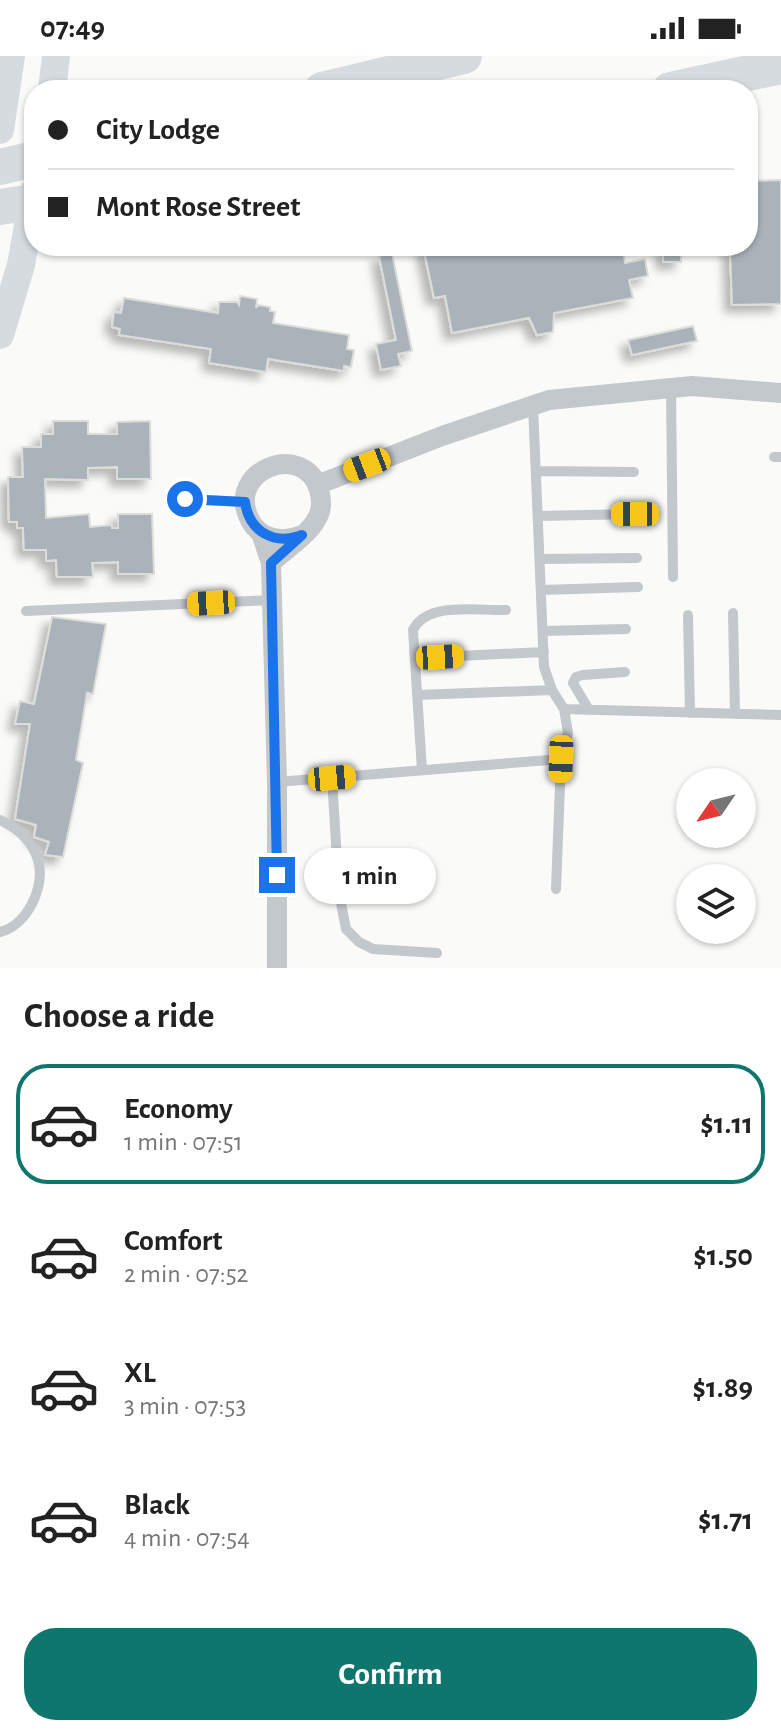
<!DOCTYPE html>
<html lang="en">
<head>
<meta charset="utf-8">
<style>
	body { margin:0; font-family:"Alegreya Sans",sans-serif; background:#f6f6f6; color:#222; height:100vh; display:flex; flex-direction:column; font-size:30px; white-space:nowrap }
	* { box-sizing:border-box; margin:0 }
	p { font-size:26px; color:#767676 }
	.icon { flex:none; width:44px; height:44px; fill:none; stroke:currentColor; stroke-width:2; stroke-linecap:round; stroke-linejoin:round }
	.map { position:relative; height:912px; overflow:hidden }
	.panel { display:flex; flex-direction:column; background:#fff; flex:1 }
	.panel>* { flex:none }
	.guide { position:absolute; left:24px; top:24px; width:734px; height:176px; border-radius:32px; box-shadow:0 2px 6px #0004; display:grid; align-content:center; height:176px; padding:0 24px; background:#fff }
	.needle { width:52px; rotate:235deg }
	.controls { position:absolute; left:676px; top:712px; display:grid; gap:16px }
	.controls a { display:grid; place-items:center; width:80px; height:80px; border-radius:50%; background:#fff; box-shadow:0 2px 6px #0004; font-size:40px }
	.end { position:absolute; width:36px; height:36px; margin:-18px; border:10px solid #1a73e8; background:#fff; box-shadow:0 0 0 4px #fff }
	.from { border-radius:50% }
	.bubble { position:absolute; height:56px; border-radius:28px; background:#fff; box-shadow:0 2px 6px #0004; font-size:26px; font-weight:700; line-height:56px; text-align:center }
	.car { position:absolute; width:24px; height:48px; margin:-24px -12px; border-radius:10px; box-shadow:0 0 6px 2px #0007; background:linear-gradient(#f5c518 24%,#345 0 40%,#f5c518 0 76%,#345 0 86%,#f5c518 0) }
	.guide b { display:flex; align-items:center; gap:28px; height:76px; font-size:30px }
	.guide b+b { border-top:2px solid #e0e0e0 }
	.guide i { width:20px; height:20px; background:#222 }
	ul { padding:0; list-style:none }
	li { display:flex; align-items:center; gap:24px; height:120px; margin:0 16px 12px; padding:0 8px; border:4px solid transparent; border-radius:32px }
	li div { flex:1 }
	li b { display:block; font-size:30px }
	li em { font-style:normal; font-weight:700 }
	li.current { border-color:#0f766e }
	li>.icon { width:72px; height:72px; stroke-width:1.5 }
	h2 { padding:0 24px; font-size:36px; line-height:96px }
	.action { display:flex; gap:16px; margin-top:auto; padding:16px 24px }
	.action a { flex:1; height:92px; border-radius:32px; background:#0f766e; color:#fff; font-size:32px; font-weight:700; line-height:92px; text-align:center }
	.status { display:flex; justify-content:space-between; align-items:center; height:56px; padding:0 40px; background:#fff; direction:ltr }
	.status svg { height:22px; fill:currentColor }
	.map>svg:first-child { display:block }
</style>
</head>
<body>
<div class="status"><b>07:49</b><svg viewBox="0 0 49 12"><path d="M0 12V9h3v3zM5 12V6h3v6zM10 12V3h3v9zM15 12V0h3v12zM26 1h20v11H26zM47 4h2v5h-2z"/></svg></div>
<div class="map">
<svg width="781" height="912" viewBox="0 0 781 912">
	<defs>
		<filter id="shadow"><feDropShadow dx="-7" dy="7" stdDeviation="4" flood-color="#0004"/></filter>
	</defs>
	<rect width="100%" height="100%" fill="#fafaf8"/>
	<path fill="#aab3b9" stroke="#dcdcda" stroke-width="2" filter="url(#shadow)" d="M 781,124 L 781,248 L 732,249 L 730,192 L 726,190 L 748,190 L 748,125 Z
		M 423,190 L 623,190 L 625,207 L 645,203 L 648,220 L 629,224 L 633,242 L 554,257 L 553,276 L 537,279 L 529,262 L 452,277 L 445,240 L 434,242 Z
		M 663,190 L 681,190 L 681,206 L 663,206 Z
		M 392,197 L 412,295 L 398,298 L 401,310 L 381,314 L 376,288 L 396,284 L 379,200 Z
		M 240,240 L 257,243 L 256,252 L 258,249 L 270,251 L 270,255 L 275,256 L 273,267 L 349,279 L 347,293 L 354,294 L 351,311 L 344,310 L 344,315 L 268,303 L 266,316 L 209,307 L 211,293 L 119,279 L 120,273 L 112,271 L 114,256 L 121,257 L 124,242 L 218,257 L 219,246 L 237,246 L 239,249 Z
		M 693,270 L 697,285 L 632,299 L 628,284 Z
		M 53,365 L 88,365 L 88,378 L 117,378 L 117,366 L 150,365 L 151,423 L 117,423 L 117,411 L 88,412 L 88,424 L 45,423 L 46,462 L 89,458 L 90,471 L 112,469 L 112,472 L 118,472 L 118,458 L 152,458 L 154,518 L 118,518 L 118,506 L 92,507 L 93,521 L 57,521 L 56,504 L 46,505 L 46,494 L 24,494 L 23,472 L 17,472 L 17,466 L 9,466 L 8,421 L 23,421 L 22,391 L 41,391 L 41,378 L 53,378 Z
		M 52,561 L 106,568 L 93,638 L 87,637 L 76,704 L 83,707 L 63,801 L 45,799 L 49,786 L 34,781 L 36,769 L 15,763 L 30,668 L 15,668 L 20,645 L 34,648 Z"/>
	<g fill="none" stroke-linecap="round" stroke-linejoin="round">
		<path stroke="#c3c8cc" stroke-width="10" d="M 671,331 L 673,521
			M 533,350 L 544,611 L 552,634 L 564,653 L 568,677 L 561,703 L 556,833
			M 774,401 L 781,401
			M 536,415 L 634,416
			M 185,443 L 245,446
			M 538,460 L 635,458
			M 540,503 L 637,502
			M 541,534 L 638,531
			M 26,555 L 272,544
			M 733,557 L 735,658
			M 688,559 L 690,657
			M 543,575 L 626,573
			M 415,602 L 544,596
			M 417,639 L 552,634
			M 564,653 L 781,659
			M 589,654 L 573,627 L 576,621 L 583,619 L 625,616
			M 422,714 L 413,574 C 427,545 477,555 506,554
			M 332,722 L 339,837 L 346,873 L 359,886 L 373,893 L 437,897
			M 277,726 L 561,703
			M 0,764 C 17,772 32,785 38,804 C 46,830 27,870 0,876"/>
		<path stroke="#c3c8cc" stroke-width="20" d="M 317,429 L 442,380 L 549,344 L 692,330 L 781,337
			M 261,477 L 271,507 L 277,726 L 277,912
			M 271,507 C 284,495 308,479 316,464 C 322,455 322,444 319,434 C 304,384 226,414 249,462 C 258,482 281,488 302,479"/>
		<path stroke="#d6dbdf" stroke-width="28" d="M 52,34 L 56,0
			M 0,74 L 11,0
			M 0,279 L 21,209 L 34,136"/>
		<path stroke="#d6dbdf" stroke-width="36" d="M 322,34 L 464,0
			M 670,34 L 781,10
			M 0,111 L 34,103
			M 0,151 L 34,146"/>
	</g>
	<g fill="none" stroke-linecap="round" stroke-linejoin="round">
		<path stroke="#1a73e8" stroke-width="10" d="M 185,443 L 245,446 C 249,475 274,490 302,479 L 271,507 L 277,819"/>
	</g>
</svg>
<div class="controls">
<a><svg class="needle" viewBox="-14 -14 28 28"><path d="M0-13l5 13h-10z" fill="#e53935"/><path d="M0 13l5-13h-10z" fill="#767676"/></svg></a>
<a><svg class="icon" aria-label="layers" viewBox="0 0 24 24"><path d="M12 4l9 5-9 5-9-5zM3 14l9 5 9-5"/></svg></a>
</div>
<i class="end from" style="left:185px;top:443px"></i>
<i class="end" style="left:277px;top:819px"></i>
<div class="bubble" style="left:304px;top:792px;width:132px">1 min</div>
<i class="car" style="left:367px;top:409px;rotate:249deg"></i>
<i class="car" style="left:635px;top:458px;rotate:270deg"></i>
<i class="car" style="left:211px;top:547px;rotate:267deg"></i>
<i class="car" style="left:440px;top:601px;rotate:87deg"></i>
<i class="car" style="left:561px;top:703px;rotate:182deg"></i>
<i class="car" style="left:332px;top:722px;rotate:85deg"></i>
<div class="guide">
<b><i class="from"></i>City Lodge</b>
<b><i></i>Mont Rose Street</b>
</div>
</div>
<section class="panel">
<h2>Choose a ride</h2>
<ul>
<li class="current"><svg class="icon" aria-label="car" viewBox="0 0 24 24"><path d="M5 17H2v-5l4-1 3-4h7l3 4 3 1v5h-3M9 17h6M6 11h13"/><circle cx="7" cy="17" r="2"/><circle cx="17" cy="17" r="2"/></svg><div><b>Economy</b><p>1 min · 07:51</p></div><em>$1.11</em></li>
<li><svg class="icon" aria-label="car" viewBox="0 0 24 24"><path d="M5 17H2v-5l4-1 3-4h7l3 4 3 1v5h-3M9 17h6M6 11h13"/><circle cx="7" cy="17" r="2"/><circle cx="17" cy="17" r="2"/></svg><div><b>Comfort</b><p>2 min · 07:52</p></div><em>$1.50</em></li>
<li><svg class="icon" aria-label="car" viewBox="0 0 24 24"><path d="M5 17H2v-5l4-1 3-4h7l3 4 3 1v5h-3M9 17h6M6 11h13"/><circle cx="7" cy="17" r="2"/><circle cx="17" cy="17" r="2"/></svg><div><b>XL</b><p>3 min · 07:53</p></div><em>$1.89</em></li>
<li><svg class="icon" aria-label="car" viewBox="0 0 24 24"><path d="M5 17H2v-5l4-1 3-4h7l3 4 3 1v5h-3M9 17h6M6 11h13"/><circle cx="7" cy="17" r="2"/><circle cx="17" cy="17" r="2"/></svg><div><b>Black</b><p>4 min · 07:54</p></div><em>$1.71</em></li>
</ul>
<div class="action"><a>Confirm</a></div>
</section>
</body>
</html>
